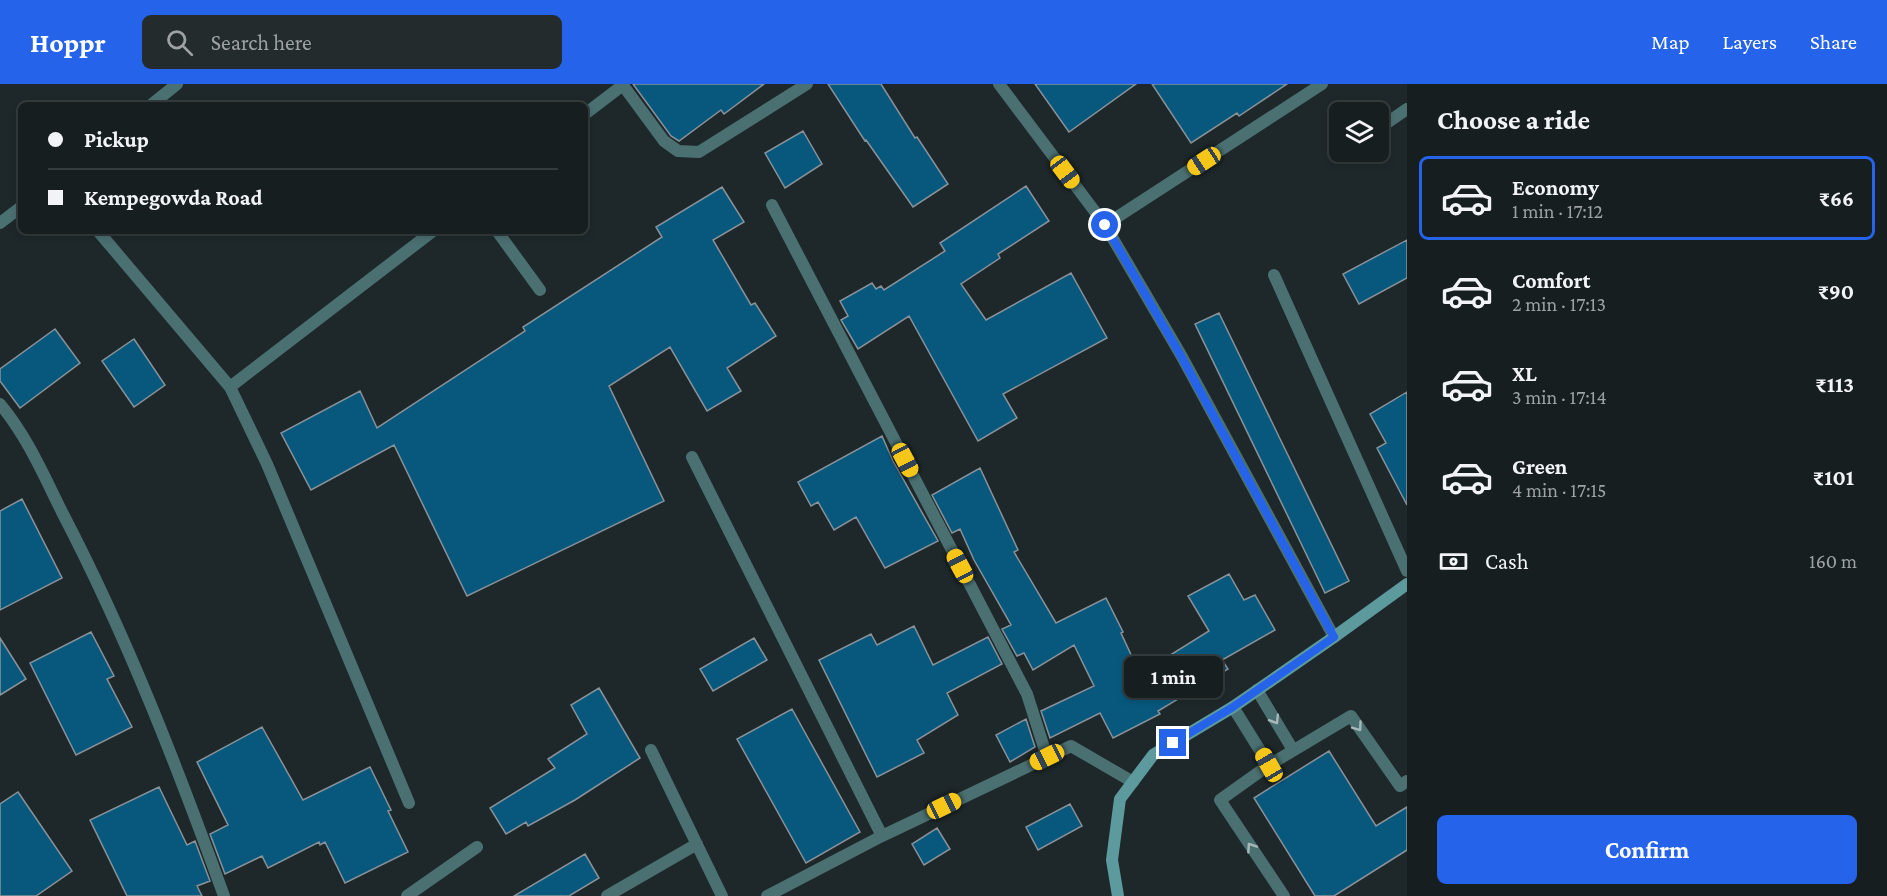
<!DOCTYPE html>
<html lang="en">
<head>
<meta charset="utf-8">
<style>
	body { margin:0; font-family:"Crimson Pro",serif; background:#232b2d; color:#f1f3f6; height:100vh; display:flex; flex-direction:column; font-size:22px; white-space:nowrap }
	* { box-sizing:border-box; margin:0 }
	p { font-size:20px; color:#9ea2a5 }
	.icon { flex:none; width:33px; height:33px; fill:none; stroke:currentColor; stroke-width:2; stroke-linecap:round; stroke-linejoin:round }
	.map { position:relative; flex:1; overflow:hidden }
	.side { display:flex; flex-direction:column; background:#161e20; width:480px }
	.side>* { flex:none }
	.banner { position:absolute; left:18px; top:18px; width:570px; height:132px; border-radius:9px; box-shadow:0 3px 9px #0003,0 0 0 2px #353c3e; display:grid; align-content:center; height:132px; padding:0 30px; background:#161e20 }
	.fabs { position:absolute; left:1329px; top:18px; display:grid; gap:12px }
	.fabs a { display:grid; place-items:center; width:60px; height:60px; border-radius:9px; background:#161e20; box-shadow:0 3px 9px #0003,0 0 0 2px #353c3e; font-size:30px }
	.end { position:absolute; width:27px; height:27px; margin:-14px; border:8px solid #2563eb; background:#fff; box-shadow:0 0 0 3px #fff }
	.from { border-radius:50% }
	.bubble { position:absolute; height:42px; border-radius:9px; background:#161e20; box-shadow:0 3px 9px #0003,0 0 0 2px #353c3e; font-size:20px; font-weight:700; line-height:42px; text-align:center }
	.car { position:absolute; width:18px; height:36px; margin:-18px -9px; border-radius:8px; box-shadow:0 0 4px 2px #0007; background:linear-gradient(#f5c518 24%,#345 0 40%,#f5c518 0 76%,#345 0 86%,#f5c518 0) }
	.banner b { display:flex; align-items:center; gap:21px; height:57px; font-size:22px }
	.banner b+b { border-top:2px solid #353c3e }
	.banner i { width:15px; height:15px; background:#f1f3f6 }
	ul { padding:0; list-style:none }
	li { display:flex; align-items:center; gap:18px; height:84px; margin:0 12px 9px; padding:0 18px; border:3px solid transparent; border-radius:9px }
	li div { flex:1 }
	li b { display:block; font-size:22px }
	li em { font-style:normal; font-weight:700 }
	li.selected { border-color:#2563eb }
	li>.icon { width:54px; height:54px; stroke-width:1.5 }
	h2 { padding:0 30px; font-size:27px; line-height:72px }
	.pay { display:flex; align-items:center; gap:15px; height:66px; padding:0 30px; font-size:22px }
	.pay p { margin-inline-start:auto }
	.cta { display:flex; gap:12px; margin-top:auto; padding:12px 30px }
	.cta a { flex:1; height:69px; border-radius:9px; background:#2563eb; color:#fff; font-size:24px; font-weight:700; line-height:69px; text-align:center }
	header { display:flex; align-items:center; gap:36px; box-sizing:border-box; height:84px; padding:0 30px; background:#2563eb; color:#fff }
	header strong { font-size:28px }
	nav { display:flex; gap:33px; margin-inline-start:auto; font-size:21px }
	.search { width:420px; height:54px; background:#232b2d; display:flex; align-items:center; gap:15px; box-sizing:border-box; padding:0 21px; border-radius:9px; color:#9ea2a5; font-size:22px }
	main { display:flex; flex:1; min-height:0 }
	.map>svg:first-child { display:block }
</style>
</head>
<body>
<header>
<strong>Hoppr</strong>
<div class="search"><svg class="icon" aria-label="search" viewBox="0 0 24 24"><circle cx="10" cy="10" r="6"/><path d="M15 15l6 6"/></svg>Search here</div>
<nav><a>Map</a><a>Layers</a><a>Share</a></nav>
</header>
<main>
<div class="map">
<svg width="1407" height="812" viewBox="0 0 1407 812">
	<rect width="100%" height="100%" fill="#1e282a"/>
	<path fill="#08587e" stroke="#899299" stroke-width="1.5" d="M 633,0 L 764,0 L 724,30 L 721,26 L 679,57 L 671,52 Z
		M 828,0 L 881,0 L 915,54 L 917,53 L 948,100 L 913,123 L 866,56 L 865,57 Z
		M 1035,0 L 1136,0 L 1069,48 Z
		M 1152,0 L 1287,0 L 1239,32 L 1237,29 L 1191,59 Z
		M 803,47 L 822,80 L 785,104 L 765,69 Z
		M 1026,102 L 1049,137 L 998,170 L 1000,174 L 961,200 L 986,236 L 1071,189 L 1107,254 L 1003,310 L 1017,334 L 978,357 L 909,232 L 858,265 L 841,236 L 848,232 L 840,217 L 872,199 L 876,205 L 881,202 L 884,206 L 945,167 L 940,159 Z
		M 722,103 L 744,138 L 713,156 L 751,221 L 755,219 L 776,252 L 727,284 L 741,307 L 707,327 L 670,263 L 609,302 L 664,417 L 467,512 L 394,361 L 311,406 L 281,349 L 360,307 L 377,344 L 525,247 L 523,243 L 662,153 L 656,143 Z
		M 1407,156 L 1407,194 L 1359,220 L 1343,190 Z
		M 1219,229 L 1349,497 L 1325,509 L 1195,240 Z
		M 55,245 L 80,279 L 20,324 L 0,297 L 0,285 Z
		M 134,255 L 165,301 L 134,323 L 102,277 Z
		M 1407,308 L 1407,421 L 1377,364 L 1386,359 L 1370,330 Z
		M 882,352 L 893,377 L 938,457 L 885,484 L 856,433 L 834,446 L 818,418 L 811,422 L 798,398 Z
		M 980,384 L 1018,466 L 1014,468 L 1056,539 L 1106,514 L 1123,548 L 1121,549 L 1140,590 L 1209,547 L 1188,512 L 1229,490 L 1244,516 L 1255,511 L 1275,546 L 1222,576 L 1228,585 L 1158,627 L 1160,630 L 1113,654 L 1100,629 L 1050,654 L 1041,627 L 1094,602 L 1074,561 L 1033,586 L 1024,569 L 1017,572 L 1002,545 L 1011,541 L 974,476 L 960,445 L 952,449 L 932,411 Z
		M 22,415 L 62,494 L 0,526 L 0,427 Z
		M 914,542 L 933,581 L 988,553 L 1002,580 L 947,609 L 958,631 L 917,656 L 924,669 L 877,693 L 819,576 L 871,550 L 877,561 Z
		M 91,548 L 114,592 L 107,595 L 132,643 L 76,671 L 30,579 Z
		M 0,554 L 26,595 L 0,611 Z
		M 754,554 L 767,576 L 713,607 L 700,585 Z
		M 599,604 L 640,674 L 575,716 L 528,742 L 526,738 L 506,750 L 490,724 L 555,684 L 548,675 L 587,650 L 571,621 Z
		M 792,625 L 860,748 L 806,779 L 737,655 Z
		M 1026,635 L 1035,663 L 1010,678 L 996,651 Z
		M 262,643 L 303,716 L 370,683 L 391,726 L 388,727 L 408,768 L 345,799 L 325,758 L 320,761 L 319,758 L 268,784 L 262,772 L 225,790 L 210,750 L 228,741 L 197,678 Z
		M 1329,667 L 1376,742 L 1407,723 L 1407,766 L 1334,812 L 1315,812 L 1254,714 Z
		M 159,703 L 187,761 L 195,757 L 210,797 L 197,802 L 202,812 L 127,812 L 90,736 Z
		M 18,708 L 72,787 L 36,812 L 0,812 L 0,720 Z
		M 1070,720 L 1082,742 L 1038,766 L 1026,743 Z
		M 937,744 L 950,765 L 924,781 L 912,760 Z
		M 585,770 L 599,794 L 569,812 L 514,812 Z"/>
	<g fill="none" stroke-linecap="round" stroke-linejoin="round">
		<path stroke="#4b7072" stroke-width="12" d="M 622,0 L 664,57 L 678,67 L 699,68 L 807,0
			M 999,0 L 1105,141 L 1181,271 L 1334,553
			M 151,21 L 177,0
			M 585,30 L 623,1
			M 1381,43 L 1407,25
			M 772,121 L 1027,610 L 1047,673
			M 0,139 L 21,123
			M 1105,141 L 1322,0
			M 98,147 L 230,303 L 267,380 L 409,719
			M 497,147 L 540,206
			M 1274,191 L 1407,487
			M 230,303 L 433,147
			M 0,320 C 27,352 44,392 63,430 C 127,553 177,682 224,812
			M 692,373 L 882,752
			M 1257,606 L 1293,666
			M 1233,623 L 1269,681 L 1220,716 L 1284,812
			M 651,666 L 722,812
			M 1269,681 L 1351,632 L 1400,702 L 1407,697
			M 407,812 L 477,763
			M 607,812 L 697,760
			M 767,812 L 882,752 L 1071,662 L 1133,698"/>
		<path stroke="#5d9a9d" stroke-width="12" d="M 1118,812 L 1112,776 L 1120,715 L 1153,671 L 1233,623 L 1334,553 L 1407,500"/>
	</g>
	<defs><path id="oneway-chevron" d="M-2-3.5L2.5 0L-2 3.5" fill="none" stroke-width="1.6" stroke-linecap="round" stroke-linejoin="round" transform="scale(1.5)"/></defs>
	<g stroke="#a7b8ba">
		<use href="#oneway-chevron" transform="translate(1275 636) rotate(58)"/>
		<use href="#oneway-chevron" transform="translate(1358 643) rotate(54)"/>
		<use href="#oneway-chevron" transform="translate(1251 763) rotate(-124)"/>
	</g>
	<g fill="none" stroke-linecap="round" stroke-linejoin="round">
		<path stroke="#2563eb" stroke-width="8" d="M 1105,141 L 1181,272 L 1334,553 L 1233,623 L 1173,659"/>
	</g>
</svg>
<div class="fabs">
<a><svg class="icon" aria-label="layers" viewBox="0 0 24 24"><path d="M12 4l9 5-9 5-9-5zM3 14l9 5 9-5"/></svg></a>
</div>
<i class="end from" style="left:1105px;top:141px"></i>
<i class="end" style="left:1173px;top:659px"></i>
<div class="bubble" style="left:1124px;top:572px;width:99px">1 min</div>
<i class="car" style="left:1204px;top:77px;rotate:237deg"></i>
<i class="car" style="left:1065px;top:88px;rotate:143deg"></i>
<i class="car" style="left:905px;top:376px;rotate:152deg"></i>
<i class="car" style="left:960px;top:482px;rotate:332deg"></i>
<i class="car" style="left:1047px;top:673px;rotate:244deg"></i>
<i class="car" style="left:1269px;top:681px;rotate:330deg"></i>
<i class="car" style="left:944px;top:722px;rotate:64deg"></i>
<div class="banner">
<b><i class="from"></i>Pickup</b>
<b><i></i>Kempegowda Road</b>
</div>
</div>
<section class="side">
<h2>Choose a ride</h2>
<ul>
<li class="selected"><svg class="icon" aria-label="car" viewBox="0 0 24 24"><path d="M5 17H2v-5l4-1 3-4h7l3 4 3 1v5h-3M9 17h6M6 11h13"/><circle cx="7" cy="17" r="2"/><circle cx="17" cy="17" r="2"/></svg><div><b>Economy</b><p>1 min · 17:12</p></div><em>₹66</em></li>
<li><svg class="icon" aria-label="car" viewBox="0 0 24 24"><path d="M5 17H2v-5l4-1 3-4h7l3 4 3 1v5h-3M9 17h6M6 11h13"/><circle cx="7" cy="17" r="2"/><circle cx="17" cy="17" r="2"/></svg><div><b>Comfort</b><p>2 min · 17:13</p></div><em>₹90</em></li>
<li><svg class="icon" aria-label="car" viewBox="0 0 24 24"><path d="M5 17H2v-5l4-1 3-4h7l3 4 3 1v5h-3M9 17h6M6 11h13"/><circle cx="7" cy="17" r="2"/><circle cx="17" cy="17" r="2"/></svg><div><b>XL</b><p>3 min · 17:14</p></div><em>₹113</em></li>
<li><svg class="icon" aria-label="car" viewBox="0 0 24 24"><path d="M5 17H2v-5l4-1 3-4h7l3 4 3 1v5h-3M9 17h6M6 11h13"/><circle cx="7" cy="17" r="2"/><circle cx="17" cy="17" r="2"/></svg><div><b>Green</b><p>4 min · 17:15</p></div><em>₹101</em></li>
</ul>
<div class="pay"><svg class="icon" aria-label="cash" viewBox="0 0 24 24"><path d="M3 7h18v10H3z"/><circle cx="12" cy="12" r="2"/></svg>Cash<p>160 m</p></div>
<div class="cta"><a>Confirm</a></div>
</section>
</main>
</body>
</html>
